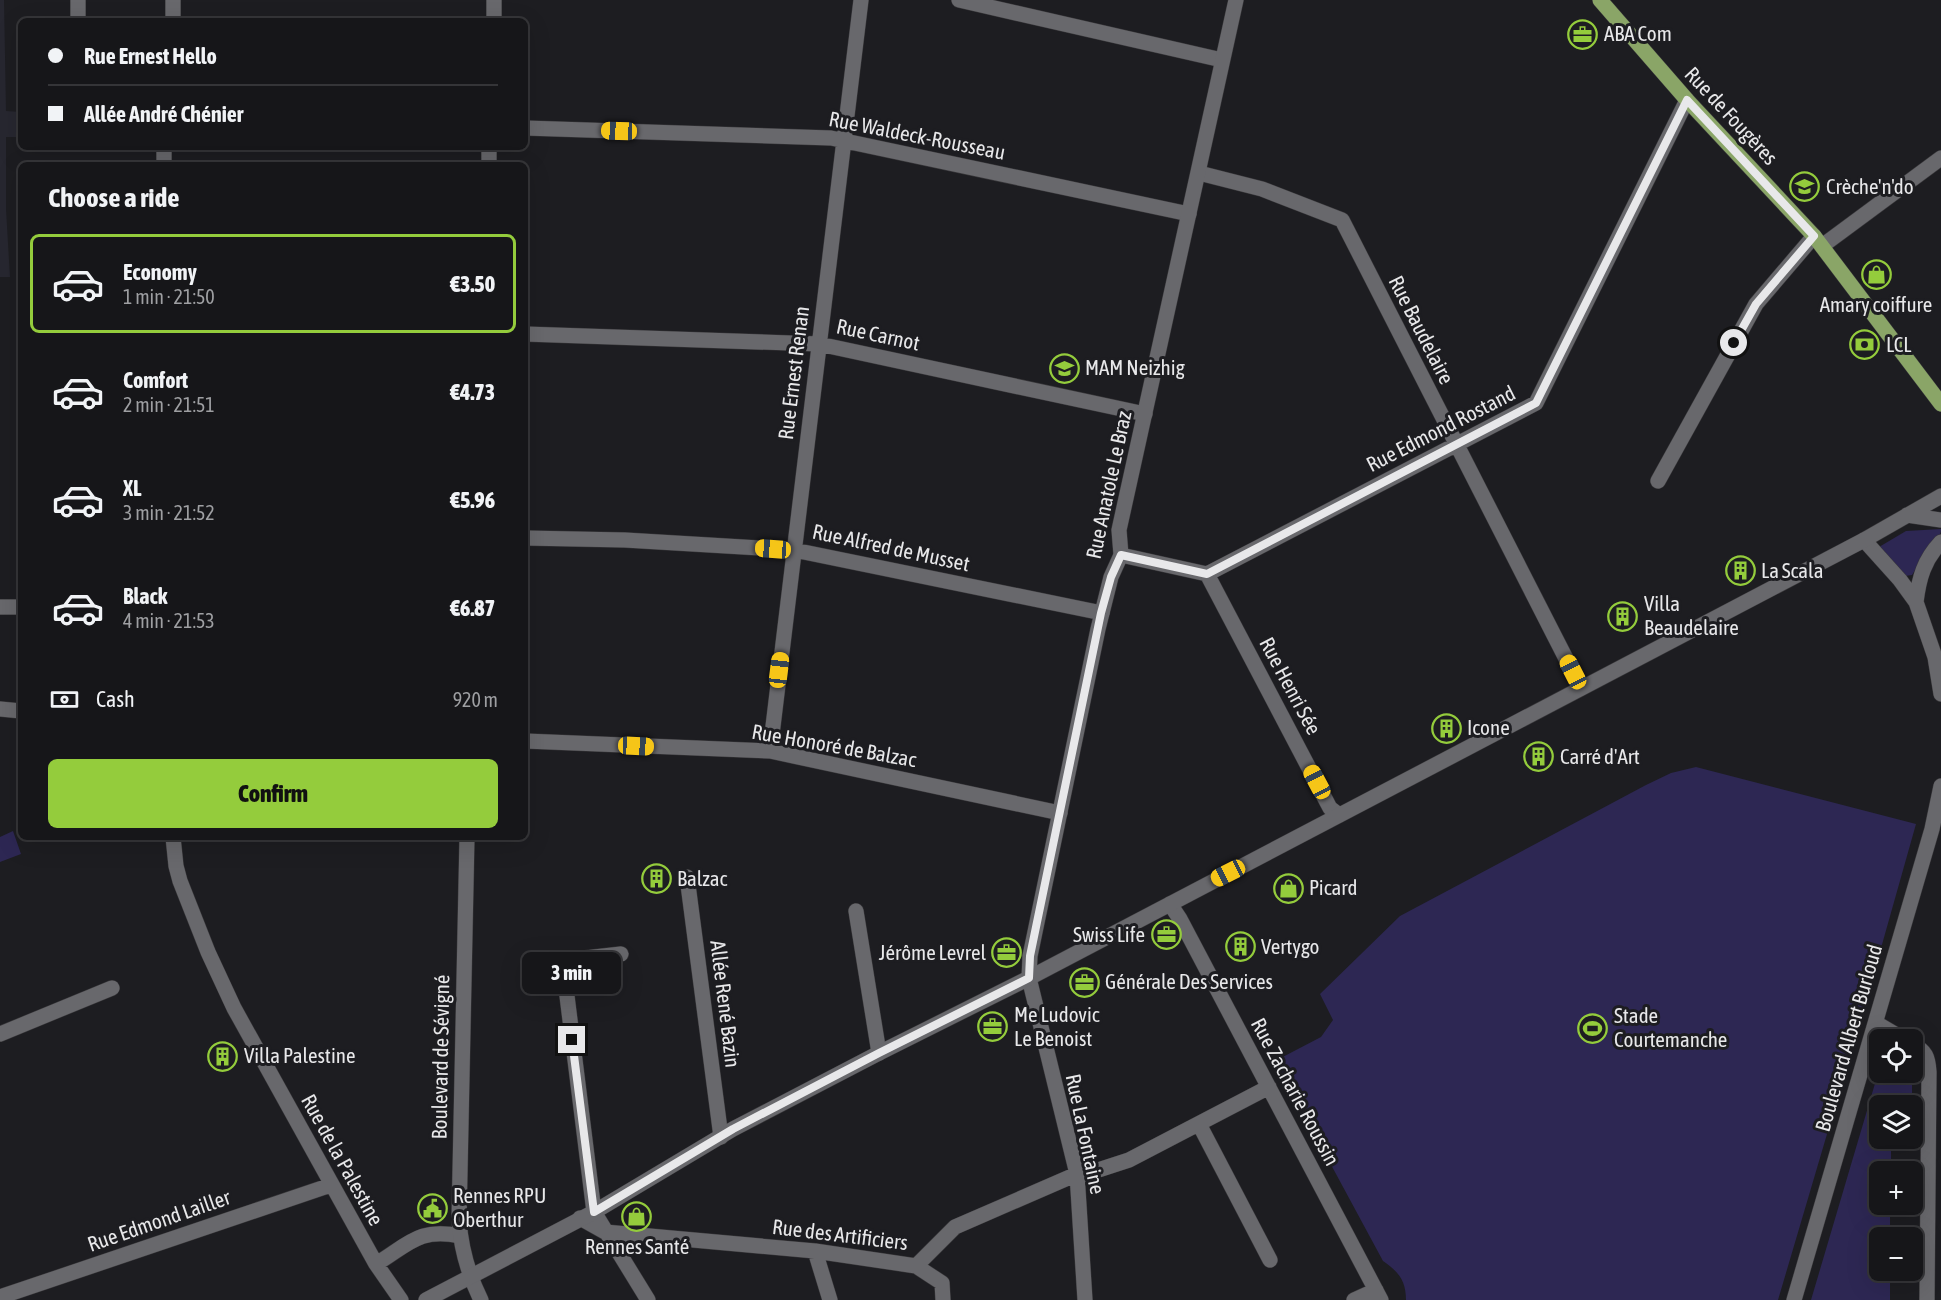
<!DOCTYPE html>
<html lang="en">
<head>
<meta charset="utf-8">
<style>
	body { margin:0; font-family:"Asap Condensed",sans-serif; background:#1f1f22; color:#f1f3f6; height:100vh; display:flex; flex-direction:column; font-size:22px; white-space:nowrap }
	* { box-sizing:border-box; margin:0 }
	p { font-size:20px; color:#9e9fa2 }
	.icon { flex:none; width:33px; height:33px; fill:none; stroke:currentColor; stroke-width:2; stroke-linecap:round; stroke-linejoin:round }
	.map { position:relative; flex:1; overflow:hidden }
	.details { position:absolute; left:18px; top:162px; width:510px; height:678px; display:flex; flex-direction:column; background:#161619; border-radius:9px; box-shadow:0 6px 24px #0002,0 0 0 2px #353538 }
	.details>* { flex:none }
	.guide { position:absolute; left:18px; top:18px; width:510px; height:132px; border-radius:9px; box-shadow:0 6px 24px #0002,0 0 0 2px #353538; display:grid; align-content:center; height:132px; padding:0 30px; background:#161619 }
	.tools { position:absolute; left:1869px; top:1029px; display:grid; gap:12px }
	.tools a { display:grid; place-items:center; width:54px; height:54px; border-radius:9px; background:#161619; box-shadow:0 6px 24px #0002,0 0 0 2px #353538; font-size:30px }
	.end { position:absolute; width:27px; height:27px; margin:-14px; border:8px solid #e8e8ea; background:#111; box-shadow:0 0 0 3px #111 }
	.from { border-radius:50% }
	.bubble { position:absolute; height:42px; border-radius:9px; background:#161619; box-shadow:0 6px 24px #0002,0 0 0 2px #353538; font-size:20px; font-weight:800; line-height:42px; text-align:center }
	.car { position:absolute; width:18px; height:36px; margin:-18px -9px; border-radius:8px; box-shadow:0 0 4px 2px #0007; background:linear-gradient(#f5c518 24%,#345 0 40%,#f5c518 0 76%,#345 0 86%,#f5c518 0) }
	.guide b { display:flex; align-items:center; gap:21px; height:57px; font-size:22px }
	.guide b+b { border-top:2px solid #353538 }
	.guide i { width:15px; height:15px; background:#f1f3f6 }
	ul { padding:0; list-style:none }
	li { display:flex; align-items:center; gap:18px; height:99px; margin:0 12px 9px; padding:0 18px; border:3px solid transparent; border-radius:9px }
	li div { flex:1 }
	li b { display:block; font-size:22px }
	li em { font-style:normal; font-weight:800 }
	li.selected { border-color:#94cc3c }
	li>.icon { width:54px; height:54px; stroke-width:1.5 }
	h2 { padding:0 30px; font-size:27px; line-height:72px }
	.pay { display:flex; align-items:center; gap:15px; height:66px; padding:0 30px; font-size:22px }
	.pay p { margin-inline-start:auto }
	.primary-button { display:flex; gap:12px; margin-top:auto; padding:12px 30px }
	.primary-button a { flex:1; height:69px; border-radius:9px; background:#94cc3c; color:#111; font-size:24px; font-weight:800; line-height:69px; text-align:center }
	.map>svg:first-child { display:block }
</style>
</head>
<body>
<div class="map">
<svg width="1941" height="1300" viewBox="0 0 1941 1300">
	<rect width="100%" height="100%" fill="#1d1d21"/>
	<path fill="#272730" d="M 0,0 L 4,0 L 6,111 L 21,112 L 21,137 L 6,137 L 6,209 L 10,277 L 0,277 Z"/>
	<path fill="#2d2753" d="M 1941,529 C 1941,542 1919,563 1912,575 L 1905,576 L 1879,547 L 1906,531 Z
		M 1696,767 L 1916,824 L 1861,1019 L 1778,1300 L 1406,1300 C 1406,1281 1399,1272 1383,1261 L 1275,1061 L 1321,1037 L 1333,1020 L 1320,994 L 1400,916 L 1646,785 L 1671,773 Z
		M 13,831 L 21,854 L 0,862 L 0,837 Z
		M 1879,1070 L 1880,1072 L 1912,1073 L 1912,1100 L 1892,1100 L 1891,1105 L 1880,1106 L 1880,1138 L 1891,1139 L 1891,1171 L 1880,1172 L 1880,1204 L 1890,1205 L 1890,1237 L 1880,1238 L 1880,1270 L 1890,1271 L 1890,1300 L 1811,1300 Z"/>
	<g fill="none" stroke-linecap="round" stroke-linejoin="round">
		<defs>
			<path id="minor" d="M 959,0 L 1222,60
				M 78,21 L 78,0
				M 173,21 L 173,0
				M 525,128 L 831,138 L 1189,214
				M 164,165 L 164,147
				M 1199,173 L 1262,189 L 1342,220 L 1581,688
				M 1822,246 L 1941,158
				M 525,334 L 819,344 L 1145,414
				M 1658,481 L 1756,304 L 1814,236
				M 525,538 L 625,540 L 794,550 L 1102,613
				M 1121,555 L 1207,574 L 1536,403 L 1687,100
				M 1207,574 L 1330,808 L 1339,815
				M 0,607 L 21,607
				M 0,709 L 21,711
				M 525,741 L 770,751 L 1060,813
				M 770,751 L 861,0
				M 173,837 L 176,866 L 180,881 L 208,952 L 234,1008 L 376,1264 L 401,1300
				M 687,877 L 721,1137
				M 1170,904 L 1180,919 L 1381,1300
				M 856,911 L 879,1053
				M 621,954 L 576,959 L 567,996 L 594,1212 L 648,1300
				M 1029,978 L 1077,1174 L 1085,1300
				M 1876,1023 L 1905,1040
				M 0,1034 L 112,988
				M 1912,1044 C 1926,1051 1928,1057 1929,1072 L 1927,1300
				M 1199,1124 L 1270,1260
				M 580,1218 L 605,1232 L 815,1251 L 916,1266 L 955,1227 L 1077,1174 L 1086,1174 L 1129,1160 L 1269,1087
				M 815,1251 L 830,1300
				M 376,1264 C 408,1245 419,1227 460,1236
				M 916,1266 L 942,1283 L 943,1300
				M 0,1297 L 331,1185
				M 1354,1300 L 1376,1290"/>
			<path id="tertiary" d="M 494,21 L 494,0
				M 489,165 L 489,147
				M 1864,540 L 1900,580 L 1916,602 L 1935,657 L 1941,694
				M 1916,602 C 1919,578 1924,560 1941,542
				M 467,837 L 459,1220 C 461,1249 468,1274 481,1300
				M 1029,978 L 1030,956 L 1098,629 L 1111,577 L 1121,555 L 1119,530 L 1236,0
				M 1794,1300 L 1932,829 L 1941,786"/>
			<path id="secondary" d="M 1907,515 L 1941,520
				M 426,1300 L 594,1212 L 733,1129 L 879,1053 L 1029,978 L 1864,540 L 1941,496"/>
			<path id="primary" d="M 1600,0 L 1687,100 L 1814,236 L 1941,404"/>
		</defs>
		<use href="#minor" stroke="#39383b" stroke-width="16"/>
		<use href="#tertiary" stroke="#39383b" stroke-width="16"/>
		<use href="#secondary" stroke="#39383b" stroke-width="16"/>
		<use href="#primary" stroke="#39383b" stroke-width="16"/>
		<use href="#minor" stroke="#68686c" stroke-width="15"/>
		<use href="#tertiary" stroke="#68686c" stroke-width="15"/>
		<use href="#secondary" stroke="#68686c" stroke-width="15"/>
		<use href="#primary" stroke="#8aa567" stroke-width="15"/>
	</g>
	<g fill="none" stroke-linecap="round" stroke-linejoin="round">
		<path stroke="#e8e8ea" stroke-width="8" d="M 572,1040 L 594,1212 L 733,1129 L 879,1053 L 1029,978 L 1030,956 L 1101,613 L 1111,577 L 1121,555 L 1207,574 L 1536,403 L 1687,100 L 1814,236 L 1756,304 L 1734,343"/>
	</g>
	<defs>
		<symbol id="office-ring" viewBox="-11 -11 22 22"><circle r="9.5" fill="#1d1d21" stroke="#94cc3c" stroke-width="1.5"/><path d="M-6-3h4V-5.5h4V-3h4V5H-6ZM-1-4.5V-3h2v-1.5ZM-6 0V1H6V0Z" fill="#94cc3c"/></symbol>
		<symbol id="school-ring" viewBox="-11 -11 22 22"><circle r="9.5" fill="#1d1d21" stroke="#94cc3c" stroke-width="1.5"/><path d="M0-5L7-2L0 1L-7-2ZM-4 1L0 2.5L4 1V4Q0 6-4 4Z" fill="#94cc3c"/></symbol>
		<symbol id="shop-ring" viewBox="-11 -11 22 22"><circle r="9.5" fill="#1d1d21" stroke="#94cc3c" stroke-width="1.5"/><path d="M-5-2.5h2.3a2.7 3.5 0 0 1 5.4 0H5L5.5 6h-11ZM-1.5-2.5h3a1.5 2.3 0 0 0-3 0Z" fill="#94cc3c"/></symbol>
		<symbol id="bank-ring" viewBox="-11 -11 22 22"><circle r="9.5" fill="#1d1d21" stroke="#94cc3c" stroke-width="1.5"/><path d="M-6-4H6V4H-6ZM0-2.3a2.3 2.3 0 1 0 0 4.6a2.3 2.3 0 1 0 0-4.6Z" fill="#94cc3c"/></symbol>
		<symbol id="building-ring" viewBox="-11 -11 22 22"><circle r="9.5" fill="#1d1d21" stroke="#94cc3c" stroke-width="1.5"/><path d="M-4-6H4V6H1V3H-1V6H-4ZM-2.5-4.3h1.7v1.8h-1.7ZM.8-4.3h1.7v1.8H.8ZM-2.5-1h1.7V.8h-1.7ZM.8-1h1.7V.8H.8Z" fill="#94cc3c"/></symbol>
		<symbol id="stadium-ring" viewBox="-11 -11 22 22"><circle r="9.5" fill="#1d1d21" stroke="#94cc3c" stroke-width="1.5"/><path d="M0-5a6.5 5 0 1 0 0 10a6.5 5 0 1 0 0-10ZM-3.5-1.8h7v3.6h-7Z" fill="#94cc3c"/></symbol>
		<symbol id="civic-ring" viewBox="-11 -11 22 22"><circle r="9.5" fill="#1d1d21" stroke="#94cc3c" stroke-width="1.5"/><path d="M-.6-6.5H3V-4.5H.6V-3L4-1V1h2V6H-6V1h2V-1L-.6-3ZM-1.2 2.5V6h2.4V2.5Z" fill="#94cc3c"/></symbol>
	</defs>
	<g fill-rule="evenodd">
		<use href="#office-ring" x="1566" y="18" width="33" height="33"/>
		<use href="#school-ring" x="1788" y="170" width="33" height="33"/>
		<use href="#shop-ring" x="1860" y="258" width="33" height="33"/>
		<use href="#bank-ring" x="1848" y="328" width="33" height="33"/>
		<use href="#school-ring" x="1048" y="352" width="33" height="33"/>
		<use href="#building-ring" x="1724" y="554" width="33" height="33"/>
		<use href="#building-ring" x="1606" y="600" width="33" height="33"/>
		<use href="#building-ring" x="1430" y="712" width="33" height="33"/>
		<use href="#building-ring" x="1522" y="740" width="33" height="33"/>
		<use href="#building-ring" x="640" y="862" width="33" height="33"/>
		<use href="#shop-ring" x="1272" y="872" width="33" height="33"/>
		<use href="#office-ring" x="1150" y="918" width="33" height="33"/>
		<use href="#building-ring" x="1224" y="930" width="33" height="33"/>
		<use href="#office-ring" x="990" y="936" width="33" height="33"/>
		<use href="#office-ring" x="1068" y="966" width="33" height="33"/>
		<use href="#office-ring" x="976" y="1010" width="33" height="33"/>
		<use href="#stadium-ring" x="1576" y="1012" width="33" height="33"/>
		<use href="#building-ring" x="206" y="1040" width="33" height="33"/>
		<use href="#civic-ring" x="416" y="1192" width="33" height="33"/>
		<use href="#shop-ring" x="620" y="1200" width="33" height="33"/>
	</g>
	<g text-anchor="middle" stroke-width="6" stroke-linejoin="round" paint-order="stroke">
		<g font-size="21" fill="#e8e8ea" stroke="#1d1d21" text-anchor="start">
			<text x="1604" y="41">ABA Com</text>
			<text x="1826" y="194">Crèche'n'do</text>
			<text x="1876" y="312" text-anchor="middle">Amary coiffure</text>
			<text x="1886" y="352">LCL</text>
			<text x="1085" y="375">MAM Neizhig</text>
			<text x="1761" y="578">La Scala</text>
			<text x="1644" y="611">Villa<tspan x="1644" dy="24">Beaudelaire</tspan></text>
			<text x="1467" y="735">Icone</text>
			<text x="1560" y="764">Carré d'Art</text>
			<text x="677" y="886">Balzac</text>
			<text x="1309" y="895">Picard</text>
			<text x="1145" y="942" text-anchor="end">Swiss Life</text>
			<text x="1261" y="954">Vertygo</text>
			<text x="986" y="960" text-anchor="end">Jérôme Levrel</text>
			<text x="1105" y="989">Générale Des Services</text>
			<text x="1014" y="1022">Me Ludovic<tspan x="1014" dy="24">Le Benoist</tspan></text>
			<text x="1614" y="1023">Stade<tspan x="1614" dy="24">Courtemanche</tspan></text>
			<text x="244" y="1063">Villa Palestine</text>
			<text x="453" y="1203">Rennes RPU<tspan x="453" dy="24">Oberthur</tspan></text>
			<text x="637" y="1254" text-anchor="middle">Rennes Santé</text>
		</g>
		<g font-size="21" fill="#e8e8ea" stroke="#1d1d21">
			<text transform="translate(1731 116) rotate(47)" y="7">Rue de Fougères</text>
			<text transform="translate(917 136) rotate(11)" y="7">Rue Waldeck-Rousseau</text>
			<text transform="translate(1421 330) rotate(63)" y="7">Rue Baudelaire</text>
			<text transform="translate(878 335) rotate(12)" y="7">Rue Carnot</text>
			<text transform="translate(794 373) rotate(-83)" y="7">Rue Ernest Renan</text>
			<text transform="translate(1441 429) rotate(-27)" y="7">Rue Edmond Rostand</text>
			<text transform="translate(1109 485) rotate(-78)" y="7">Rue Anatole Le Braz</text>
			<text transform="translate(891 548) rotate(12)" y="7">Rue Alfred de Musset</text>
			<text transform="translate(1290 686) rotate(62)" y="7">Rue Henri Sée</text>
			<text transform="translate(834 746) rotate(10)" y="7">Rue Honoré de Balzac</text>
			<text transform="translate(725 1004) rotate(83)" y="7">Allée René Bazin</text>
			<text transform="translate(1849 1038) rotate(-74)" y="7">Boulevard Albert Burloud</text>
			<text transform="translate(441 1057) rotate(-89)" y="7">Boulevard de Sévigné</text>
			<text transform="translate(1295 1092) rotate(62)" y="7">Rue Zacharie Roussin</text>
			<text transform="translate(1085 1134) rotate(78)" y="7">Rue La Fontaine</text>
			<text transform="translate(342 1160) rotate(61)" y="7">Rue de la Palestine</text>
			<text transform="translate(159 1221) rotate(-19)" y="7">Rue Edmond Lailler</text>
			<text transform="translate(840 1235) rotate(7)" y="7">Rue des Artificiers</text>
		</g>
	</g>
</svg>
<div class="tools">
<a><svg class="icon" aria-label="locate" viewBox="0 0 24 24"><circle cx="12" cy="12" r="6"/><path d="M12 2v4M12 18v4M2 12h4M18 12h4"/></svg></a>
<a><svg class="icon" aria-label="layers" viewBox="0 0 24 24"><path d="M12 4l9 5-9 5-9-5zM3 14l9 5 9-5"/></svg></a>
<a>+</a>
<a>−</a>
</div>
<i class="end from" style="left:1734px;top:343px"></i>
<i class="end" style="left:572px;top:1040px"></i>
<div class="bubble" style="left:522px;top:952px;width:99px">3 min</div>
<i class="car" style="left:619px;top:131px;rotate:272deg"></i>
<i class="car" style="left:773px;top:549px;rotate:274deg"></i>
<i class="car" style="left:779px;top:670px;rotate:7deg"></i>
<i class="car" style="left:1573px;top:672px;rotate:333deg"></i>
<i class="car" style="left:636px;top:746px;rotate:93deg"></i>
<i class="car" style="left:1317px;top:782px;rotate:332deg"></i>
<i class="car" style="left:1228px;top:873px;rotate:243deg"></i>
<div class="guide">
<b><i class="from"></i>Rue Ernest Hello</b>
<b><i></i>Allée André Chénier</b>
</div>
<section class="details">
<h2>Choose a ride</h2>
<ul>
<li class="selected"><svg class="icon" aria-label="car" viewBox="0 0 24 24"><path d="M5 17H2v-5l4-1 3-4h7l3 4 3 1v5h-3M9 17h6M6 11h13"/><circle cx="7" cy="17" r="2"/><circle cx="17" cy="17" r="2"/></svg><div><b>Economy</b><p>1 min · 21:50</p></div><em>€3.50</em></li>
<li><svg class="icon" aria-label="car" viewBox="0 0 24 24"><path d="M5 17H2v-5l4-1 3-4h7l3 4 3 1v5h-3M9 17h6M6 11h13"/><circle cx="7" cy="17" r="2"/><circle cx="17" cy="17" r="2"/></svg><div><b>Comfort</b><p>2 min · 21:51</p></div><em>€4.73</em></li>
<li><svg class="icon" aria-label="car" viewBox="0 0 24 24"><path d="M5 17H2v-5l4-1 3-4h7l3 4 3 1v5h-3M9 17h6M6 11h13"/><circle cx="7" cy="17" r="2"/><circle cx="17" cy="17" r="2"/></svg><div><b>XL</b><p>3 min · 21:52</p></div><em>€5.96</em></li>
<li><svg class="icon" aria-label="car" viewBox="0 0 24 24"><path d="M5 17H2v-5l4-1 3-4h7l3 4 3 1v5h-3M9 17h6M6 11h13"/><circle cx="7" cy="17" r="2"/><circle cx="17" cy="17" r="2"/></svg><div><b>Black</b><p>4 min · 21:53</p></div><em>€6.87</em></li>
</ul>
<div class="pay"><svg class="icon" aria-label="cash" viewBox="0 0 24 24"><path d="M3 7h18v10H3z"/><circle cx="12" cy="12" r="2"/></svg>Cash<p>920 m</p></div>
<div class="primary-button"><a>Confirm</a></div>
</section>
</div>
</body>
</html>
